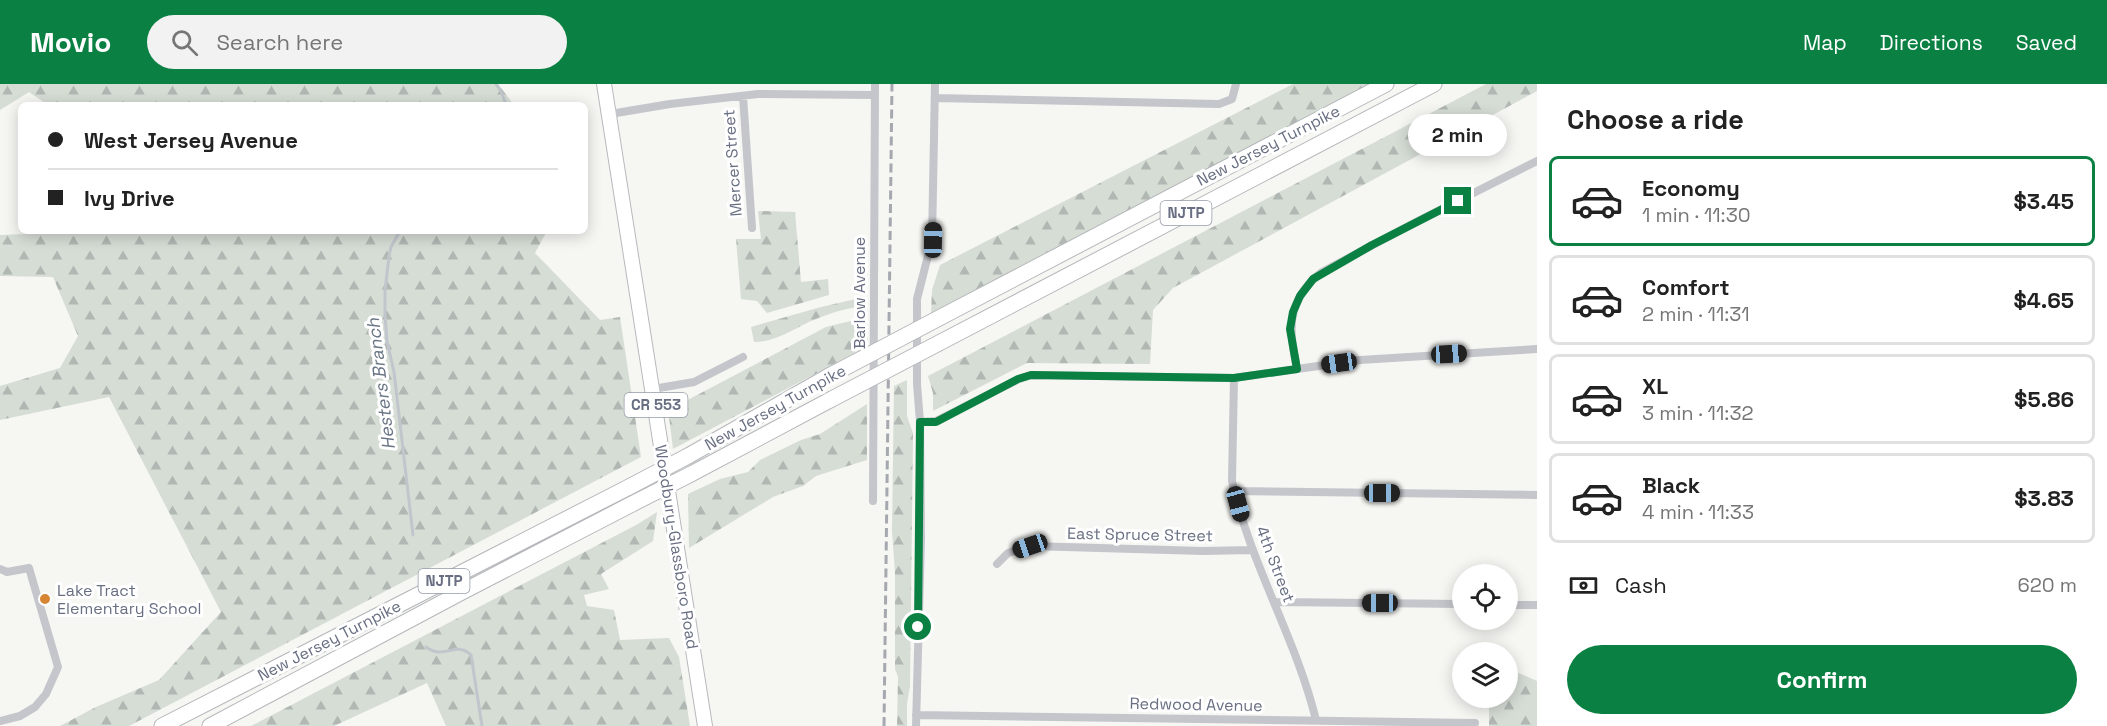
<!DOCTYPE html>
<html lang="en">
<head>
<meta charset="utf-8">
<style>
	body { margin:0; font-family:"Space Grotesk",sans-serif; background:#f2f2f2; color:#222; height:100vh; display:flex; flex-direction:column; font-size:22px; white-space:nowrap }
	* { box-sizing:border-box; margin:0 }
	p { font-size:20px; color:#767676 }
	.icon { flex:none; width:33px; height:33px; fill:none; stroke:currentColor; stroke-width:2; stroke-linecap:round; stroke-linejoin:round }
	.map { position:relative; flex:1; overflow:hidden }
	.details { display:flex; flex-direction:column; background:#fff; width:570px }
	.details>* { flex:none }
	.top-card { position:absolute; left:18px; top:18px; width:570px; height:132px; border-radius:9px; box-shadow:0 3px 15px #0003; display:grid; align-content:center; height:132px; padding:0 30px; background:#fff }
	.fabs { position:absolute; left:1452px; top:480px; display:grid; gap:12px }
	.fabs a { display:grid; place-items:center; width:66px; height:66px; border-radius:50%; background:#fff; box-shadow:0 3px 15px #0003; font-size:30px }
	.end { position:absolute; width:27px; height:27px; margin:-14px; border:8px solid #0b8043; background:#fff; box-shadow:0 0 0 3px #fff }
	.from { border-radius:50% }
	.bubble { position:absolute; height:42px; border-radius:21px; background:#fff; box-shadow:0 3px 15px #0003; font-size:20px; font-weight:800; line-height:42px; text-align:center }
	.car { position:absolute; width:18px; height:36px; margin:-18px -9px; border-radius:8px; box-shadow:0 0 4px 2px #0007; background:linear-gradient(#222 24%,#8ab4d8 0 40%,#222 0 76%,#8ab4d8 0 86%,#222 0) }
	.top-card b { display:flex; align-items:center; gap:21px; height:57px; font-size:22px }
	.top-card b+b { border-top:2px solid #e0e0e0 }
	.top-card i { width:15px; height:15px; background:#222 }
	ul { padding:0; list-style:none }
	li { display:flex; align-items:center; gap:18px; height:90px; margin:0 12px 9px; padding:0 18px; border:3px solid #e0e0e0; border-radius:9px }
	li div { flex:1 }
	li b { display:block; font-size:22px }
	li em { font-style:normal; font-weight:800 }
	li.selected { border-color:#0b8043 }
	li>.icon { width:54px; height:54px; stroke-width:1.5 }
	h2 { padding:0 30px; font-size:27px; line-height:72px }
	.pay { display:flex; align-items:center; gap:15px; height:66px; padding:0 30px; font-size:22px }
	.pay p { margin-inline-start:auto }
	.action { display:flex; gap:12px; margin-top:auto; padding:12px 30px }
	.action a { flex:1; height:69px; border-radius:36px; background:#0b8043; color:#fff; font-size:24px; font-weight:800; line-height:69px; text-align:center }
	header { display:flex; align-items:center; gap:36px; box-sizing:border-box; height:84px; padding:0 30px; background:#0b8043; color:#fff }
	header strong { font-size:28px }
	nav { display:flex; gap:33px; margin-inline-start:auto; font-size:21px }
	.search { width:420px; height:54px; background:#f2f2f2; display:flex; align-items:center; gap:15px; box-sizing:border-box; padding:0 21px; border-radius:33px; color:#767676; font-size:22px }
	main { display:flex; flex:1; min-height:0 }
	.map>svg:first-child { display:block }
</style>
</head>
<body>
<header>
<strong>Movio</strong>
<div class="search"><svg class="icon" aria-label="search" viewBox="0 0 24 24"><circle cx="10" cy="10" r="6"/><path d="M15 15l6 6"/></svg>Search here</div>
<nav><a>Map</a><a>Directions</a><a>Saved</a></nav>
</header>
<main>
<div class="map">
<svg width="1537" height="642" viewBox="0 0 1537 642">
	<defs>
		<pattern id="forest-firs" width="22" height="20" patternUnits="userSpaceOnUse" patternTransform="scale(1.5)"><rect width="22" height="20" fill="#d6ddd5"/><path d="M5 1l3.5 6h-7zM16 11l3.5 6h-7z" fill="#b1b7b2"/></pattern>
	</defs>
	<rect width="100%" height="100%" fill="#f6f6f3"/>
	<path fill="url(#forest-firs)" d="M 0,0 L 498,0 L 514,21 L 48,21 L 29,8 L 0,26 Z
		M 1293,0 L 1371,0 L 931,229 L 932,206 L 940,181 Z
		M 1486,0 L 1537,0 L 1537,7 L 1173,204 L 1153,226 L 1150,280 L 1027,279 L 933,327 L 933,309 L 928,292 Z
		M 758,127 L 795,128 L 801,198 L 828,195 L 829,211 L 767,229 L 757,217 L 741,215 L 736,155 L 761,155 Z
		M 54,147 L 547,147 L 535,169 L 600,236 L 620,233 L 641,373 L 129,642 L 60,642 L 96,623 L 159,596 L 221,528 L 109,313 L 0,336 L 0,302 L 60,284 L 78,252 L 53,193 L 0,192 L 0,151 L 51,149 Z
		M 865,213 L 868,222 C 850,223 833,228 816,235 C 796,243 777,258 754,258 L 751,243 L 821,223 Z
		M 867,233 L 868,262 L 673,365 L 669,333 L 680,320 L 826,243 Z
		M 907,296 L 907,332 L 913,349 L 910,602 L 907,620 L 907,642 L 897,642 L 898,593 L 895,585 L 895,489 L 892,447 L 894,302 Z
		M 867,320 L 867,376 L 816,392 L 803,402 L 773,413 L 689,464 L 688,410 L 720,395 L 748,388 L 760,376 L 801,356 L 820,350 Z
		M 657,428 L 653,457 L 601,490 L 609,505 L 584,511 L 587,522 L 614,526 L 620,556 L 669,554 L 679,573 L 690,642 L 446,642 L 427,599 L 334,642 L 251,642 L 638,440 Z
		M 1512,586 L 1537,597 L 1537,642 L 1489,642 L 1489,614 L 1508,614 L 1508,588 Z"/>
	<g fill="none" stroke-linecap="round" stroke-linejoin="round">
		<path stroke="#c1c6cd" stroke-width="3" d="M 496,0 L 502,9 L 506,21
			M 400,147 L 391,163 L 389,172 L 385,207 L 385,232 L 387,257 L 394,288 L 413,451
			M 426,563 C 444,577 456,556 471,571 L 482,642"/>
		<defs>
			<path id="primary" d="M 604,0 L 705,642"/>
			<path id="highway" d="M 941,233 L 1386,0
				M 939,259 L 1434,0
				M 688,372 L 829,292
				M 691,390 L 830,316
				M 162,642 L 629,403
				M 210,642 L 462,508 L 632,420"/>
		</defs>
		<use href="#primary" stroke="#b8b9be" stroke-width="16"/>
		<use href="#highway" stroke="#b5b7bb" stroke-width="17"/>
		<path stroke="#c5c6cb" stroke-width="8" d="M 743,12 L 752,144
			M 935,14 L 1219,20 L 1232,15 L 1236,0
			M 610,30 L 670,20 L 758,10 L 875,11
			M 1297,285 C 1289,245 1285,217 1322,188 L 1418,137 L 1537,77
			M 1234,294 L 1232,397 C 1250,480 1296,554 1316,636
			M 653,305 L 694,298 L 743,273
			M 920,338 L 936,337 L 1019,295 L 1031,291 L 1234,294 L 1360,276 L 1537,265
			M 1235,407 L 1537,411
			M 873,417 L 875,0
			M 997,480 L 1008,469 L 1030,462 L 1203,467 L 1252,466
			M 0,485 L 7,488 L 29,484 L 58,583 L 46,610 L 35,623 L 20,632 L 0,637
			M 1275,518 L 1462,520
			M 1508,521 L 1537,521
			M 916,631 L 1475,639
			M 916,642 L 921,455 L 920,338 L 917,300 L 917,215 L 932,156 L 935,0"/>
		<use href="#primary" stroke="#fff" stroke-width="14"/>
		<use href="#highway" stroke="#fff" stroke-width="15"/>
		<path stroke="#a5a8af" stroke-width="3" stroke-dasharray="9 4.5" stroke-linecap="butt" d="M 884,642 L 892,0"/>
		<defs>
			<path id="highway-bridge" d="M 829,292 L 941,233
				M 830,316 L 939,259
				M 629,403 L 688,372
				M 632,420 L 691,390"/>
		</defs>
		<use href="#highway-bridge" stroke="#b5b7bb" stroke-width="17" stroke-linecap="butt"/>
		<use href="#highway-bridge" stroke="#fff" stroke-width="15"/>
	</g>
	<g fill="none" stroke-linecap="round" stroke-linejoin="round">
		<path stroke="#0b8043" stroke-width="8" d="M 918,543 L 920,338 L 936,338 L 1018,295 L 1031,291 L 1234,294 L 1297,285 L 1290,245 L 1293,228 L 1300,212 L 1313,195 L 1372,161 L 1458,117"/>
	</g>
	<circle fill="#d78733" stroke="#fff" stroke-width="2" cx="45" cy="515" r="6"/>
	<g text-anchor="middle" stroke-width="6" stroke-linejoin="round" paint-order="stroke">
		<g fill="#fff" stroke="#959aa8" stroke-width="1.5">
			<rect x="1160.5" y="117" width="51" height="24" rx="4.5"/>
			<rect x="624.5" y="309" width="63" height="24" rx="4.5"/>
			<rect x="418.5" y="485" width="51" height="24" rx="4.5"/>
		</g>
		<g font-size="15" font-weight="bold" fill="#686f82">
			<text x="1186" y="134">NJTP</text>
			<text x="656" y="326">CR 553</text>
			<text x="444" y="502">NJTP</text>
		</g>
		<g font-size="16" fill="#686f82" stroke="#fff">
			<text transform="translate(1268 61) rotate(-27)" y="6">New Jersey Turnpike</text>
			<text transform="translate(732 79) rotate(-94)" y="6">Mercer Street</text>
			<text transform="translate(859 209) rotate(-90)" y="6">Barlow Avenue</text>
			<text transform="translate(775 323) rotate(-29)" y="6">New Jersey Turnpike</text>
			<text transform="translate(1140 450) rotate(1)" y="6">East Spruce Street</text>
			<text transform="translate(677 463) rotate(81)" y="6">Woodbury-Glassboro Road</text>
			<text transform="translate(1276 480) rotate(69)" y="6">4th Street</text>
			<text transform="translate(329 556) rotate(-27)" y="6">New Jersey Turnpike</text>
			<text transform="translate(1196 620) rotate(1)" y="6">Redwood Avenue</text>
		</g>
		<g font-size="16" fill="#686f82" stroke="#fff" text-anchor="start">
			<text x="57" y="512">Lake Tract<tspan x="57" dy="18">Elementary School</tspan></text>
		</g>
		<g font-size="18" font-style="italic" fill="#697585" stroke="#fff">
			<text transform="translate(381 300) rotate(-97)" y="6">Hesters Branch</text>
		</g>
	</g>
</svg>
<div class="fabs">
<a><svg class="icon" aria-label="locate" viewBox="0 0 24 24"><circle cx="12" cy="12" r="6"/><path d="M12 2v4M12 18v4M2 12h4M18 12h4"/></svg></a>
<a><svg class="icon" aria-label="layers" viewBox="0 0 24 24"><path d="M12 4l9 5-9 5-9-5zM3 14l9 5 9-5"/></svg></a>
</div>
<i class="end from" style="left:918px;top:543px"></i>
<i class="end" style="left:1458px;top:117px"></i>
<div class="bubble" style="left:1408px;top:30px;width:99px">2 min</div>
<i class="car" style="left:933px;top:156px;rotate:1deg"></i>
<i class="car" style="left:1449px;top:270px;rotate:87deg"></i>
<i class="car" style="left:1339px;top:279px;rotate:262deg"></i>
<i class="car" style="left:1382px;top:409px;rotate:90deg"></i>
<i class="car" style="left:1238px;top:420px;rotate:165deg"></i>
<i class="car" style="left:1030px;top:462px;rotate:251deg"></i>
<i class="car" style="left:1380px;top:519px;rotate:270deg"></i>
<div class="top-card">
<b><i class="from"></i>West Jersey Avenue</b>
<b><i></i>Ivy Drive</b>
</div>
</div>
<section class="details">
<h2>Choose a ride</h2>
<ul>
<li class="selected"><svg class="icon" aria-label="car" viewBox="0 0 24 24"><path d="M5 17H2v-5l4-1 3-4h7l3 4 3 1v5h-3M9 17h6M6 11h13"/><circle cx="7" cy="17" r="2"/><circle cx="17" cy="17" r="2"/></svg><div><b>Economy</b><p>1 min · 11:30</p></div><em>$3.45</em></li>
<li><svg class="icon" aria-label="car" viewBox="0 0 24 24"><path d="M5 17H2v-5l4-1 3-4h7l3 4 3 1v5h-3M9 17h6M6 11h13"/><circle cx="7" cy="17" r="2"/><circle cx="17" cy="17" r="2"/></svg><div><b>Comfort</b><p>2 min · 11:31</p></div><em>$4.65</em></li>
<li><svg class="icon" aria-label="car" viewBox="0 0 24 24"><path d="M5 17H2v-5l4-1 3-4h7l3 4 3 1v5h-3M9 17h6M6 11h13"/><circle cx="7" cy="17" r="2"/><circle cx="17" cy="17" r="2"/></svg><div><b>XL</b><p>3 min · 11:32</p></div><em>$5.86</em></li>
<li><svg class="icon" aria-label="car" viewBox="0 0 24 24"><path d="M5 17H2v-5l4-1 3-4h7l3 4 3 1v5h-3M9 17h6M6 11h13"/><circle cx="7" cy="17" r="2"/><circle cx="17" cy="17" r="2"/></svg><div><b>Black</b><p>4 min · 11:33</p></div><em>$3.83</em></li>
</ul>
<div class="pay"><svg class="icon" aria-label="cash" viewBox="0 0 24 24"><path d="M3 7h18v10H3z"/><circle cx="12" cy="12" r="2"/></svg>Cash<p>620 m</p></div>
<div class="action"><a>Confirm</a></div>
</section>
</main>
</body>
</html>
